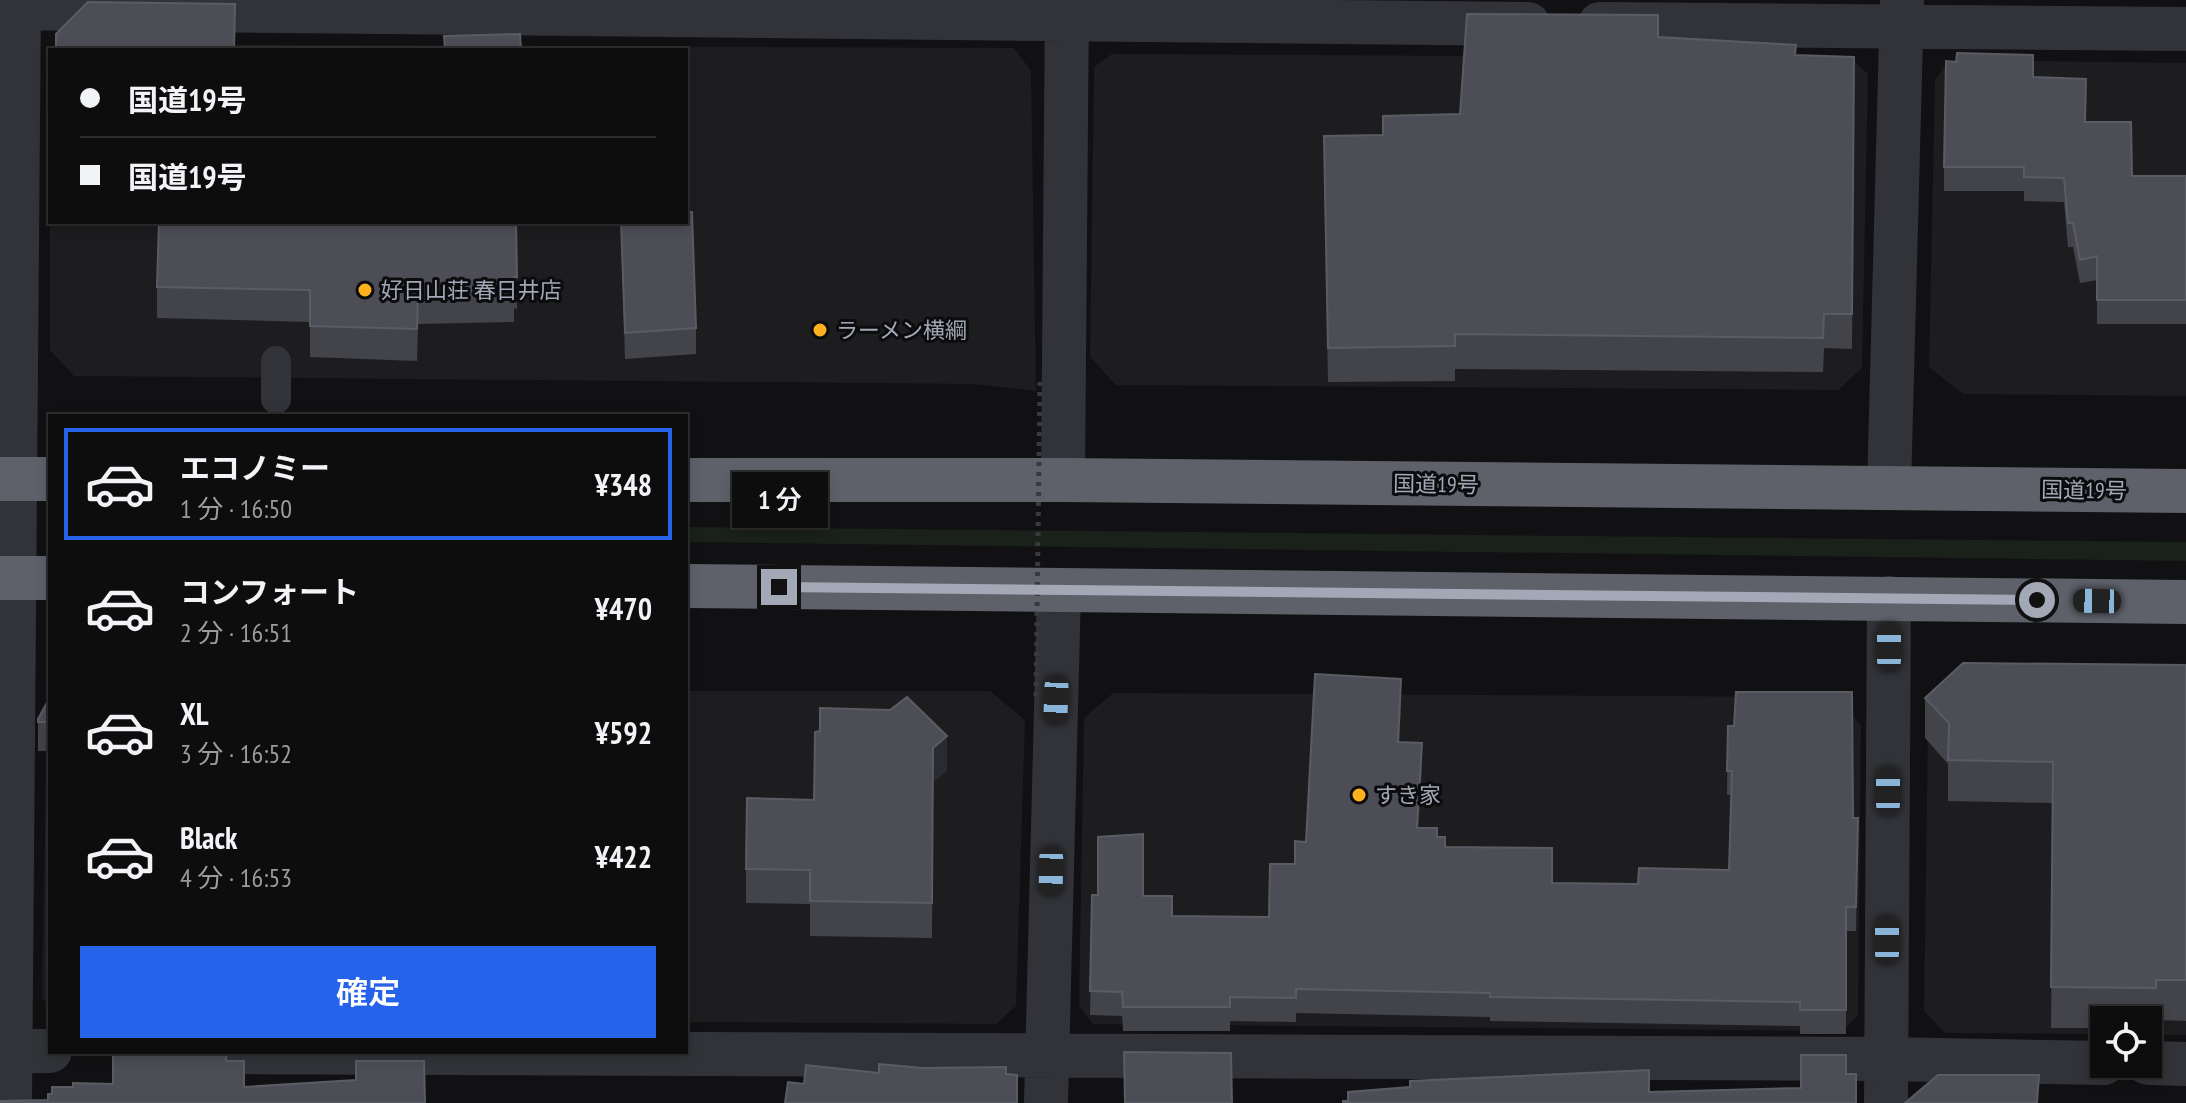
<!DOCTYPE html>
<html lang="ja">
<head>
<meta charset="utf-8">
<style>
	body { margin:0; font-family:"PT Sans Narrow","Noto Sans JP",sans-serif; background:#1b1b1c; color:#f1f3f6; height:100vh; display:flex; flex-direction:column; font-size:30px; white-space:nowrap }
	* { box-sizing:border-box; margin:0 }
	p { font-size:26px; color:#9a9c9e }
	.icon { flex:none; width:44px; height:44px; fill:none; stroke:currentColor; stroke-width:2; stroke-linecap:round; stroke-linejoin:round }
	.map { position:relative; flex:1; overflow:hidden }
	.side { position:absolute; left:48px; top:414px; width:640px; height:640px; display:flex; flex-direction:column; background:#0d0d0e; border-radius:0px; box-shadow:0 4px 12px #0003,0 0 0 2px #2d2d2e }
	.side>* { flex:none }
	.banner { position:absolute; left:48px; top:48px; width:640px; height:176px; border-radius:0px; box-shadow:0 4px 12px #0003,0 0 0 2px #2d2d2e; display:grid; align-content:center; height:176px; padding:0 32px; background:#0d0d0e }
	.buttons { position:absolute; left:2090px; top:1006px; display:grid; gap:16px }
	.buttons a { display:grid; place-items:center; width:72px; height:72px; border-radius:0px; background:#0d0d0e; box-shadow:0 4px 12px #0003,0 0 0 2px #2d2d2e; font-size:40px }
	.end { position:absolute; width:36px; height:36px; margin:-18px; border:10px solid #a2a8b5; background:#111; box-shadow:0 0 0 4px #111 }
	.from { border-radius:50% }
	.bubble { position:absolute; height:56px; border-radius:0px; background:#0d0d0e; box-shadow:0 4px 12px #0003,0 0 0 2px #2d2d2e; font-size:26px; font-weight:600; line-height:56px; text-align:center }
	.car { position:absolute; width:24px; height:48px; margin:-24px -12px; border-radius:10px; box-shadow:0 0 6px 2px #0007; background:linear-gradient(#222 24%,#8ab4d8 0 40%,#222 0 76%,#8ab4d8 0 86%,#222 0) }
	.banner b { display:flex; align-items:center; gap:28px; height:76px; font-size:30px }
	.banner b+b { border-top:2px solid #2d2d2e }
	.banner i { width:20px; height:20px; background:#f1f3f6 }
	ul { padding:14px 0 0; list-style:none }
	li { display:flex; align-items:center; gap:24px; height:112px; margin:0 16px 12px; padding:0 16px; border:4px solid transparent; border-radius:0px }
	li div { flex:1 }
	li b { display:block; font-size:30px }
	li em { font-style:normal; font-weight:600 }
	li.current { border-color:#2563eb }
	li>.icon { width:72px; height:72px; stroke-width:1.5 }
	.cta { display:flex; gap:16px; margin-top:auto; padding:16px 32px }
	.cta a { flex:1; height:92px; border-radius:0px; background:#2563eb; color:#fff; font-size:32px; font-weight:600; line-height:92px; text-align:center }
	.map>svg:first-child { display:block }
</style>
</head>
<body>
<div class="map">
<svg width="2186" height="1103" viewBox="0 0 2186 1103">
	<rect width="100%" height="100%" fill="#111113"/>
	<path fill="#1d1d20" d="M 68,44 L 1014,48 L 1031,71 L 1036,391 L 973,384 L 74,376 L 50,350 L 50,222 L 686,222 L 686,50 L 61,50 Z
		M 1112,54 L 1851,58 L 1868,74 L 1862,368 L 1838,390 L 1116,385 L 1090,357 L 1094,67 Z
		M 1949,60 L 2186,63 L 2186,396 L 1963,394 L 1929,367 L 1935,80 Z
		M 686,691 L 990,691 L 1025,720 L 1016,1006 L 996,1024 L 686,1022 Z
		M 1113,693 L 1836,697 L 1861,725 L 1858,1016 L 1842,1031 L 1093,1024 L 1079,1006 L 1084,718 Z
		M 2186,702 L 2186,1035 L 2148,1035 L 2148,1020 L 2104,1020 L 2104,1034 L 1945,1033 L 1924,1011 L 1928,724 Z
		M 50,712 L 50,1007 L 42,998 L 47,714 Z"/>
	<path fill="#19211a" d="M 686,527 L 2186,542 L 2186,561 L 686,542 Z"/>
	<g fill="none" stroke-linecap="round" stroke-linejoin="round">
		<path stroke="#323338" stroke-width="30" d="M 276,361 L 276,399"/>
		<path stroke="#323338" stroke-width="44" d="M 0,8 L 1528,24
			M 1600,24 L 2186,29
			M 1063,480 L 1067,0
			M 1889,488 L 1902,0
			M 0,1051 L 50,1051
			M 223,1052 L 1887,1059 L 2104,1063
			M 2148,1063 L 2186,1064
			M 10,1103 L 19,0
			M 1046,1103 L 1059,590
			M 1886,1103 L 1889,598"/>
		<path stroke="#5e616a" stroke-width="44" d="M 0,479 L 50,479
			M 686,480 L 1063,480 L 2186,491
			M 0,578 L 50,578
			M 686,586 L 2186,602"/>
		<path stroke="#383a3f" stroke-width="5" stroke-dasharray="4 6" stroke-linecap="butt" d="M 1036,696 L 1040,378"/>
	</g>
	<path fill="#424449" d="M 1658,37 L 1796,55 L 1854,57 L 1852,349 L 1824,348 L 1823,372 L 1455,369 L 1455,381 L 1328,382 L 1324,170 L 1383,135 L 1383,116 L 1460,114 Z
		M 1956,62 L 2033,77 L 2085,122 L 2132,176 L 2186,176 L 2186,324 L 2097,324 L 2097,280 L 2080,283 L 2073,247 L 2068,247 L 2064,202 L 2024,201 L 2024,191 L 1944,191 L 1944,167 Z
		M 516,222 L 517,309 L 514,308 L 514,322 L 418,324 L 417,361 L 310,357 L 310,322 L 157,318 L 157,287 Z
		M 621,222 L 696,328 L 696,354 L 625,359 Z
		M 2186,665 L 2186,1021 L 2156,1020 L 2156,1029 L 2148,1029 L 2148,1020 L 2104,1020 L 2104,1028 L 2051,1028 L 2053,803 L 1948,801 L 1948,764 L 1925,738 L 1925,698 Z
		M 50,697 L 50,751 L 38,751 L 38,719 Z
		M 1401,703 L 1399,742 L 1422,767 L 1418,828 L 1437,837 L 1445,847 L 1552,883 L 1638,884 L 1729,870 L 1731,795 L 1727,795 L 1728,726 L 1853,818 L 1858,818 L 1856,931 L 1846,931 L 1846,1034 L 1800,1034 L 1800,1026 L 1490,1021 L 1490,1017 L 1296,1013 L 1296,1022 L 1230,1021 L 1230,1031 L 1123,1031 L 1122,1016 L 1090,1015 L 1092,895 L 1143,896 L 1172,916 L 1269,917 L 1306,842 Z
		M 947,771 L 933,782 L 932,938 L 810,936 L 810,904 L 746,903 L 746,869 L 814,800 Z"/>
	<path fill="#2a2b2f" d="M 1401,679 L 1401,703 L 1398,766 L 1398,742 Z
		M 947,736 L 947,771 L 933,782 L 932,938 L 933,748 Z
		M 1422,743 L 1422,767 L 1417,852 L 1417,828 Z"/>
	<path fill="#4d4e55" stroke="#5a5c64" stroke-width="2" d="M 88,2 L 235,4 L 234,50 L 56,50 L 56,34 Z
		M 1467,14 L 1658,15 L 1658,37 L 1796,45 L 1795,55 L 1854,57 L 1852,314 L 1824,314 L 1823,338 L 1455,334 L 1455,346 L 1328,348 L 1324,136 L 1383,135 L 1383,116 L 1460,114 Z
		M 520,34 L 521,50 L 445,50 L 444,36 Z
		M 1957,53 L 2033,55 L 2033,77 L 2086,79 L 2085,122 L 2131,122 L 2132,176 L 2186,176 L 2186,300 L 2097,300 L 2097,256 L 2080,260 L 2073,223 L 2068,223 L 2064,178 L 2024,177 L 2024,167 L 1944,167 L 1946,61 L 1956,62 Z
		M 686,212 L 692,212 L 696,328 L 625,333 L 621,222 L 686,222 Z
		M 159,222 L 516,222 L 517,277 L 514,277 L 514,291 L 418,292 L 417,329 L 310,326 L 310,290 L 157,287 Z
		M 1963,663 L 2186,665 L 2186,980 L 2156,980 L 2156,988 L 2051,987 L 2053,762 L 1948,760 L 1949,723 L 1925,698 Z
		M 1315,674 L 1401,679 L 1398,742 L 1422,743 L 1417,828 L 1437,828 L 1437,837 L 1445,837 L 1445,847 L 1552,848 L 1552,883 L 1638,884 L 1639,868 L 1729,870 L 1732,771 L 1727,771 L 1728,726 L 1734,726 L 1736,692 L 1852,692 L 1853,818 L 1858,818 L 1856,907 L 1846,907 L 1846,1010 L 1800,1010 L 1800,1002 L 1490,997 L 1490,993 L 1296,989 L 1296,998 L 1230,997 L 1230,1007 L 1123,1007 L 1122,992 L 1090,991 L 1092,895 L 1098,895 L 1098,837 L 1143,834 L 1143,896 L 1172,896 L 1172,916 L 1269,917 L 1270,864 L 1295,864 L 1295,841 L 1306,842 Z
		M 50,697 L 50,722 L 38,722 L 38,719 Z
		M 907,697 L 947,736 L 933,748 L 932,903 L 810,901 L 810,870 L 746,869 L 747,798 L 814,800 L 815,732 L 820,731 L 820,708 L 890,710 Z
		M 113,1052 L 226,1052 L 226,1061 L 244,1061 L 244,1087 L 356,1080 L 356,1061 L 424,1061 L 425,1103 L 0,1103 L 0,1101 L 48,1100 L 48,1094 L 52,1094 L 52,1087 L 73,1087 L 73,1083 L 113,1084 Z
		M 1124,1052 L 1231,1053 L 1232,1103 L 1125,1103 Z
		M 1801,1055 L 1846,1055 L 1846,1074 L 1856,1074 L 1856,1103 L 1343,1103 L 1343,1101 L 1348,1101 L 1348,1092 L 1410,1087 L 1410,1081 L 1649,1070 L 1649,1092 L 1801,1088 Z
		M 879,1064 L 923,1068 L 1006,1067 L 1006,1074 L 1017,1075 L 1017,1103 L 785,1103 L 788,1082 L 804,1084 L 806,1065 L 879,1073 Z
		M 1938,1075 L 2039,1075 L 2037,1103 L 1905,1103 Z"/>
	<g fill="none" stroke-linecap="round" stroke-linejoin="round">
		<path stroke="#a2a8b5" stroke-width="10" d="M 779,587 L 2037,600"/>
	</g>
	<g fill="#ffb11d" stroke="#0c0c0e" stroke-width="3">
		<circle cx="365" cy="290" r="8"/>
		<circle cx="820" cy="330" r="8"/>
		<circle cx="1359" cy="795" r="8"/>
	</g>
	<g text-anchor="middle" stroke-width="6" stroke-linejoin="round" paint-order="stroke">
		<g font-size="22" fill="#a2a8b5" stroke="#0c0c0e" text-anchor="start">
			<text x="381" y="298">好日山荘 春日井店</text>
			<text x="836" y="338">ラーメン横綱</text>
			<text x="1375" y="803">すき家</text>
		</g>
		<g font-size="22" fill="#a2a8b5" stroke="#0c0c0e">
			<text transform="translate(1436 484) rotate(1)" y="8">国道19号</text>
			<text transform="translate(2084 490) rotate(1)" y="8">国道19号</text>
		</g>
	</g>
</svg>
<div class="buttons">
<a><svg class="icon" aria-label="locate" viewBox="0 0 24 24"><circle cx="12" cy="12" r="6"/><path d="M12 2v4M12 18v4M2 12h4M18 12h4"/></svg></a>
</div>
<i class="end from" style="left:2037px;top:600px"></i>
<i class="end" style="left:779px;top:587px"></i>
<div class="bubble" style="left:732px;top:472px;width:96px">1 分</div>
<i class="car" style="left:2097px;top:601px;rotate:271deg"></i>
<i class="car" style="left:1889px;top:647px;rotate:0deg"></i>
<i class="car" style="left:1056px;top:700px;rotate:182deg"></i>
<i class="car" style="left:1888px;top:791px;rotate:0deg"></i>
<i class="car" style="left:1051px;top:871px;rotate:181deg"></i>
<i class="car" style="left:1887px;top:940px;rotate:0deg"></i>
<div class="banner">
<b><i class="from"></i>国道19号</b>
<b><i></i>国道19号</b>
</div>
<section class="side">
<ul>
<li class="current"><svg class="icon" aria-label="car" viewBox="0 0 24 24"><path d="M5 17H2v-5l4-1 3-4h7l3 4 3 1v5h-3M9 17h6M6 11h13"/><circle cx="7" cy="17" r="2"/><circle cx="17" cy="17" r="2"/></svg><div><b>エコノミー</b><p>1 分 · 16:50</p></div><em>¥348</em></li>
<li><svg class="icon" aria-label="car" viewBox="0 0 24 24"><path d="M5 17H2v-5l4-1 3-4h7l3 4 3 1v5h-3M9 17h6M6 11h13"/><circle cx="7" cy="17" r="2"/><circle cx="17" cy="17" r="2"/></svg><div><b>コンフォート</b><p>2 分 · 16:51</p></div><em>¥470</em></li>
<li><svg class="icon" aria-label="car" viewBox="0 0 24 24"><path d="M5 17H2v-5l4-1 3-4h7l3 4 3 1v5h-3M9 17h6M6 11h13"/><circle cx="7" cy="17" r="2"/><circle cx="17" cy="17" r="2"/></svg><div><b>XL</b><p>3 分 · 16:52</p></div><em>¥592</em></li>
<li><svg class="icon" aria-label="car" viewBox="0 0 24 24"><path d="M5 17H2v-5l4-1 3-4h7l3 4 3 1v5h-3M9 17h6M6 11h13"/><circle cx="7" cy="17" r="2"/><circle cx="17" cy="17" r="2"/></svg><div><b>Black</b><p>4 分 · 16:53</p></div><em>¥422</em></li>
</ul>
<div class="cta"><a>確定</a></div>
</section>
</div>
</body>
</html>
